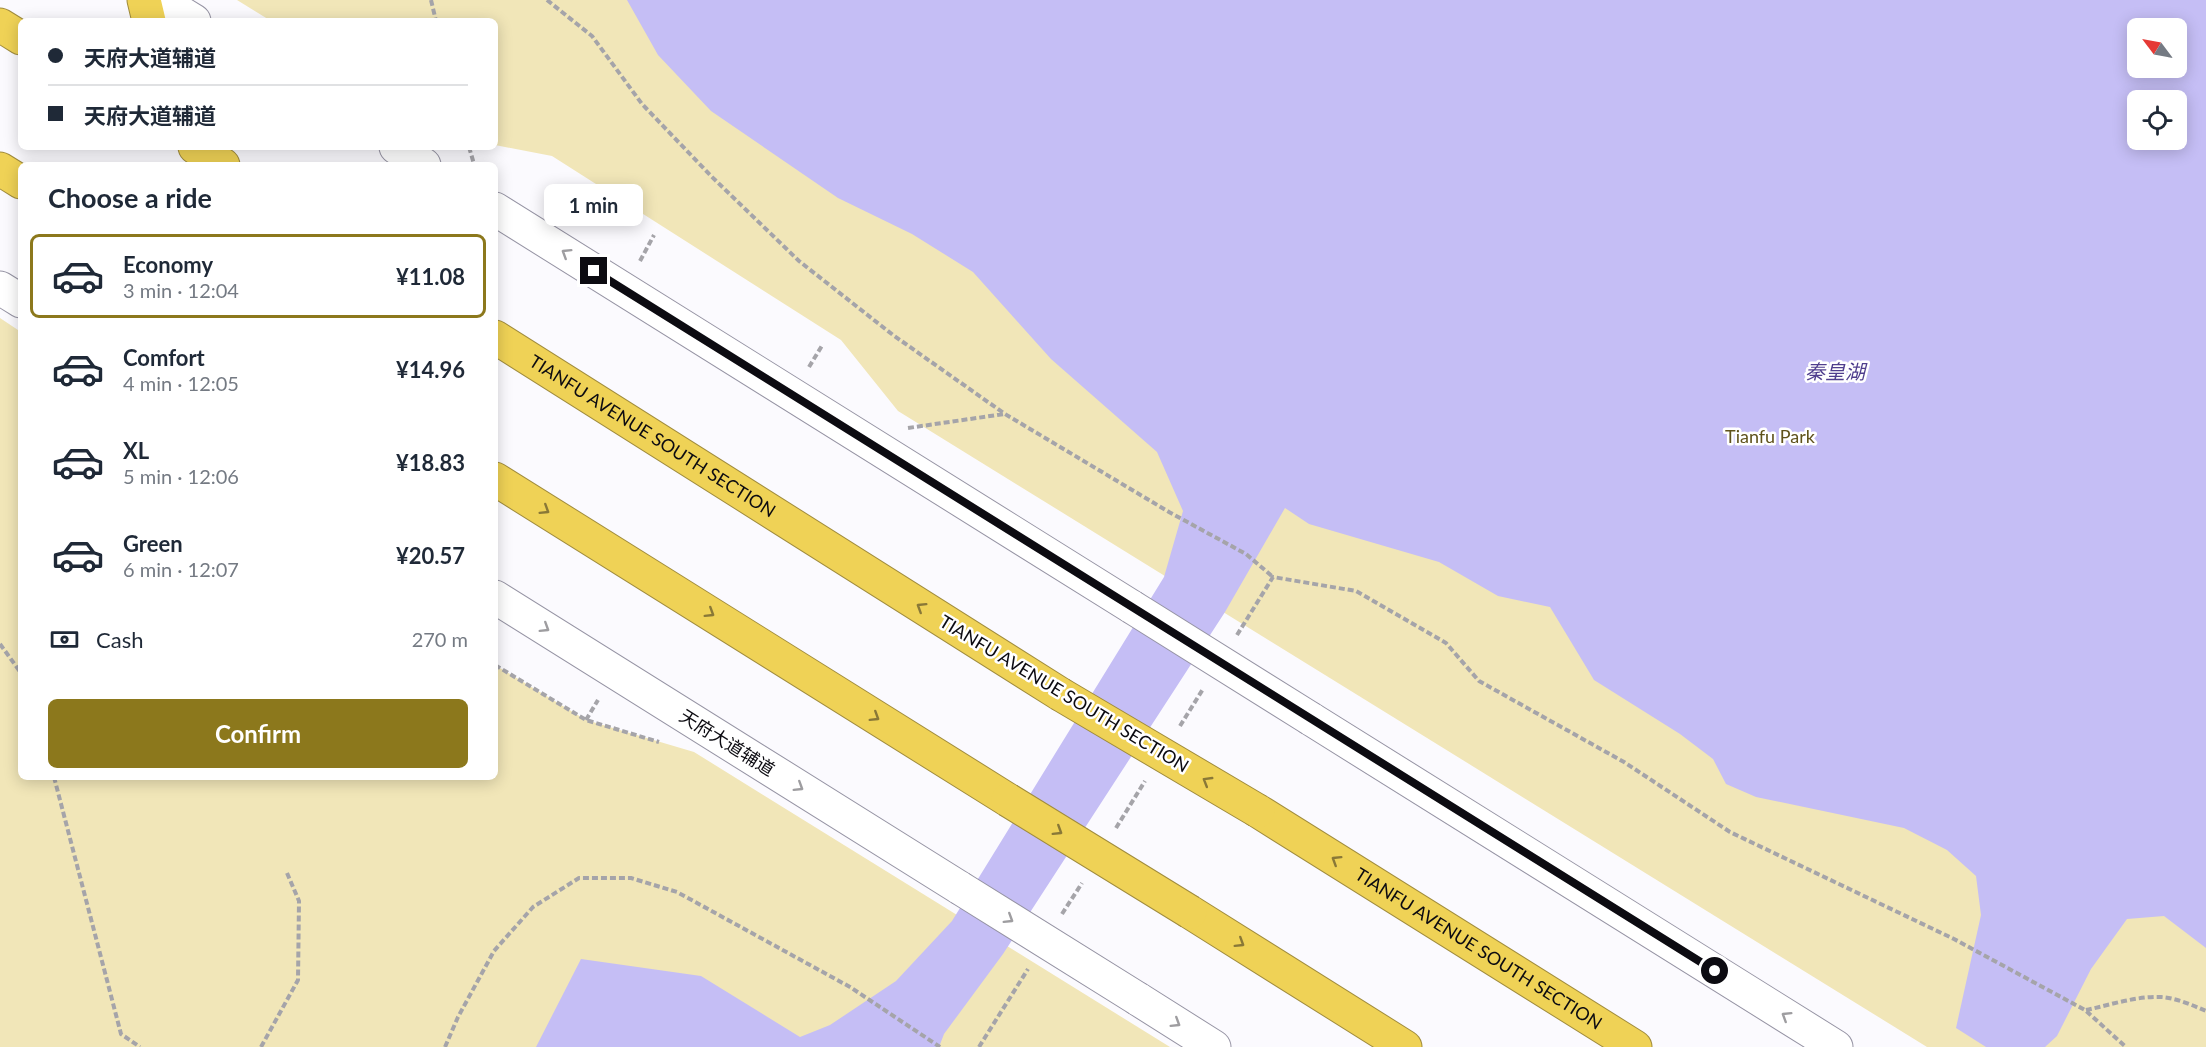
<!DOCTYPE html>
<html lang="en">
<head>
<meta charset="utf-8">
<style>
	body { margin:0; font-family:Lato,"Noto Sans SC",sans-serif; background:#f2f2f3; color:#1f2937; height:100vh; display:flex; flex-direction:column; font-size:22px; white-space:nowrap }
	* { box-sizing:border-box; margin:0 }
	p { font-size:20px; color:#747a83 }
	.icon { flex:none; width:33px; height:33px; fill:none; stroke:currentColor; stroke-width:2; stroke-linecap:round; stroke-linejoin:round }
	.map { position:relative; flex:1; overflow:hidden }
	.panel { position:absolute; left:18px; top:162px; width:480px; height:618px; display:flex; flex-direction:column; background:#fff; border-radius:9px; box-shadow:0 3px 15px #0003 }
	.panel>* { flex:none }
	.banner { position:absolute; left:18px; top:18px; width:480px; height:132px; border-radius:9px; box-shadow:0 3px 15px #0003; display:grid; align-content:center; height:132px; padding:0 30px; background:#fff }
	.needle { width:39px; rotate:302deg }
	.tools { position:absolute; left:2127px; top:18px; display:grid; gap:12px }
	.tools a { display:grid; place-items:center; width:60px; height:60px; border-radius:9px; background:#fff; box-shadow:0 3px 15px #0003; font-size:30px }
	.end { position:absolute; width:27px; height:27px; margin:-14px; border:8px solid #0c0b11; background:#fff; box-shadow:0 0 0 3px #fff }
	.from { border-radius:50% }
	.bubble { position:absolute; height:42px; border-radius:9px; background:#fff; box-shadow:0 3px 15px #0003; font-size:20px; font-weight:700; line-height:42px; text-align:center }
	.banner b { display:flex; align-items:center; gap:21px; height:57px; font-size:22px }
	.banner b+b { border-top:2px solid #e0e1e3 }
	.banner i { width:15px; height:15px; background:#1f2937 }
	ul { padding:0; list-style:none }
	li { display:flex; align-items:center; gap:18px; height:84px; margin:0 12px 9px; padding:0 18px; border:3px solid transparent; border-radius:9px }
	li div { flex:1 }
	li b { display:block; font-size:22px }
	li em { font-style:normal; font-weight:700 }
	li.active { border-color:#8c781c }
	li>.icon { width:54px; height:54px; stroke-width:1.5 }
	h2 { padding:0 30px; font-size:27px; line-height:72px }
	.pay { display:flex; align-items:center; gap:15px; height:66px; padding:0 30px; font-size:22px }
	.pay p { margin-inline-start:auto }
	.primary-button { display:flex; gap:12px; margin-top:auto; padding:12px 30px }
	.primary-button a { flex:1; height:69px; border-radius:9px; background:#8c781c; color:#fff; font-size:24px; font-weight:700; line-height:69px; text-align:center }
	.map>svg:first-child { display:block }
</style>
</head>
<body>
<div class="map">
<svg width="2206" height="1047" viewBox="0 0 2206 1047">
	<rect width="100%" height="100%" fill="#fbfafe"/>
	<path fill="#f1e6b8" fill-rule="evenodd" d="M 237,0 L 2206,0 L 2206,1047 L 1927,1047 L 898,411 L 841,340 L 552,156 L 495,145 L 495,21 L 271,21 ZM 2138,28 L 2176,28 L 2176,68 L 2138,68 ZM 2138,100 L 2176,100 L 2176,140 L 2138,140 Z
		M 0,318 L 21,332 L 21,777 L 495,777 L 495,665 L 586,720 L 694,752 L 1170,1047 L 0,1047 Z"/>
	<path fill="#c5bef5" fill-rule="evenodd" d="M 627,0 L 2206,0 L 2206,948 L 2164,916 L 2127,919 L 2091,969 L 2057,1036 L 2045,1047 L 1986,1047 L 1956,1028 L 1981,915 L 1976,876 L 1947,850 L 1904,828 L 1756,797 L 1726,784 L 1713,759 L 1680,734 L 1594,680 L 1550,607 L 1498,596 L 1439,562 L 1309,524 L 1285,508 L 1225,612 L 1003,954 L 944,1034 L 939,1047 L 536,1047 L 581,959 L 701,976 L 800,1037 L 830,1025 L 896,981 L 952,921 L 1164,577 L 1183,511 L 1157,452 L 1051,359 L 973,272 L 912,234 L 838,198 L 711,111 L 658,55 ZM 2138,28 L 2176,28 L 2176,68 L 2138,68 ZM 2138,100 L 2176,100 L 2176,140 L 2138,140 Z"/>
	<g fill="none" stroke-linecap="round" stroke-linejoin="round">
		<defs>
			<path id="minor" d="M 160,0 L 194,21
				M 396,147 L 424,165
				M 495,209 L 1132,607
				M 0,288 L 21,301
				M 495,597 L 960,888
				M 1311,719 L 1836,1047
				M 1138,999 L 1214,1047"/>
			<g id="highway">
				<path d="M 144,0 L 149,21"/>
				<path d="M 0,25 L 21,38"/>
				<path d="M 195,147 L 223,165"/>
				<path d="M 0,169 L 21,182"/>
				<path id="s1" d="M 495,337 L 1060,694"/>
				<path d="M 495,479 L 1008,800"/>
				<path id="s2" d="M 1258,811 L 1635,1047"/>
				<path d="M 1190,912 L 1405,1047"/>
			</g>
		</defs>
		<use href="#minor" stroke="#9694a4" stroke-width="35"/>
		<use href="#highway" stroke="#a08c3e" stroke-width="35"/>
		<path stroke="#a5a4a9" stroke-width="4" stroke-dasharray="6 3" stroke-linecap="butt" d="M 431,0 L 436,21
			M 547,0 L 592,36 L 642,104 L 711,176 L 799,261 L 893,335 L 1005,414 L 1169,512 L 1246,554 L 1273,577
			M 469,147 L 474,164
			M 640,261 L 654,235
			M 809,367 L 823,344
			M 908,428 L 1004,414
			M 1237,635 L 1273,577 L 1356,591 L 1446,643 L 1479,681 L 1624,762 L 1730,832 L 1954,939 L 2085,1010 L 2126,1047
			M 0,644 L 21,673
			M 495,665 L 586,720 L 659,742
			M 586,720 L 598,700
			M 1180,726 L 1203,689
			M 54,777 L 121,1034 L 140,1047
			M 1116,828 L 1145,781
			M 1062,914 L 1082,883
			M 2086,1010 C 2110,1005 2136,996 2161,997 C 2176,998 2192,1005 2206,1011
			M 261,1047 L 298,980 L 299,901 L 287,873
			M 445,1047 L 458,1017 L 494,951 L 533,907 L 579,878 L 631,878 L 677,892 L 850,987 L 940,1047
			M 979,1047 L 1028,969"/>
		<use href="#minor" stroke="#fff" stroke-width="33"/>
		<use href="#highway" stroke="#efd256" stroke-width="33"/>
		<defs>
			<path id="minor-bridge" d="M 1132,607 L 1311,719
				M 960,888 L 1138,999"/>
			<path id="highway-bridge" d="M 1060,694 L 1258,811
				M 1008,800 L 1190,912"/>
		</defs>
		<use href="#minor-bridge" stroke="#9694a4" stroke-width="35" stroke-linecap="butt"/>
		<use href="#highway-bridge" stroke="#a08c3e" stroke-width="35" stroke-linecap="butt"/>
		<use href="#minor-bridge" stroke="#fff" stroke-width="33"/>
		<use href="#highway-bridge" stroke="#efd256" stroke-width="33"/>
	</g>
	<defs><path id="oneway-chevron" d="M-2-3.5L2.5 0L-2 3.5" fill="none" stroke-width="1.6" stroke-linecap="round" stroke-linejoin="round" transform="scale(1.5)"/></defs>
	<g stroke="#9e9da0">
		<use href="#oneway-chevron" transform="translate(566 253) rotate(-148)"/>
		<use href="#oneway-chevron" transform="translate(545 628) rotate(32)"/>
		<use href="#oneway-chevron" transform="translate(799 787) rotate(32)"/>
		<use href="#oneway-chevron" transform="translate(1009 919) rotate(32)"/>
		<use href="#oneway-chevron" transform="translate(1786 1016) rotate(-148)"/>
		<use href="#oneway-chevron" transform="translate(1176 1023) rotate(32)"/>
	</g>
	<g stroke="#897837">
		<use href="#oneway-chevron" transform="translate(545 510) rotate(32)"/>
		<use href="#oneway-chevron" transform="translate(921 607) rotate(-148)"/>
		<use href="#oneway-chevron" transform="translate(710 613) rotate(32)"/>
		<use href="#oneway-chevron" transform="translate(875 717) rotate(32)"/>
		<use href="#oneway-chevron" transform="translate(1207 781) rotate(-149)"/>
		<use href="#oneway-chevron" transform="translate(1058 831) rotate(32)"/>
		<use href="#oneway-chevron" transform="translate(1336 860) rotate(-148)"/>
		<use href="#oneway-chevron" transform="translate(1240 943) rotate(32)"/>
	</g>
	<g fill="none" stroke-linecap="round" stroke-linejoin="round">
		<path stroke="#0c0b11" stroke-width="8" d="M 594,271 L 1715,971"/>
	</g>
	<g text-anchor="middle" stroke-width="5" stroke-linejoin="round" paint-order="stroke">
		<g font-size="18" fill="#0c0b11" stroke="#fff">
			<text dy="6" stroke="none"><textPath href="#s1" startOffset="186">TIANFU AVENUE SOUTH SECTION</textPath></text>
			<text transform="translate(1064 694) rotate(31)" y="6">TIANFU AVENUE SOUTH SECTION</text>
			<text transform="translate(727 743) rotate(32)" y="6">天府大道辅道</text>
			<text dy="6" stroke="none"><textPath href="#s2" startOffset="260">TIANFU AVENUE SOUTH SECTION</textPath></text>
		</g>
		<g font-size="18" fill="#5f521b" stroke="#fff">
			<text x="1770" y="443">Tianfu Park</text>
		</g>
		<g font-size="20" font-style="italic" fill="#4f3e8d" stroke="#fff">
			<text x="1835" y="379">秦皇湖</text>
		</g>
	</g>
</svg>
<div class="tools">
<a><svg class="needle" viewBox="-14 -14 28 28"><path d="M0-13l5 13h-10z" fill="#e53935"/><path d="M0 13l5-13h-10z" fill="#747a83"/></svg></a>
<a><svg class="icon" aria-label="locate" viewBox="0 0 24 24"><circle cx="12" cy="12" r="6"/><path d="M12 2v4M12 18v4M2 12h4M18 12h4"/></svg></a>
</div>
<i class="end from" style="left:1715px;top:971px"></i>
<i class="end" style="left:594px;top:271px"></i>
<div class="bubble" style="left:544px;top:184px;width:99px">1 min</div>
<div class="banner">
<b><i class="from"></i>天府大道辅道</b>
<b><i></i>天府大道辅道</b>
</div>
<section class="panel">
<h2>Choose a ride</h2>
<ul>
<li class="active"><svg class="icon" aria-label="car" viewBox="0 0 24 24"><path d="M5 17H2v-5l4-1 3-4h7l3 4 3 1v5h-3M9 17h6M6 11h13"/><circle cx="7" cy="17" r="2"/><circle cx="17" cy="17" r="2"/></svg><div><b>Economy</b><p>3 min · 12:04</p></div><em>¥11.08</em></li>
<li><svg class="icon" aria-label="car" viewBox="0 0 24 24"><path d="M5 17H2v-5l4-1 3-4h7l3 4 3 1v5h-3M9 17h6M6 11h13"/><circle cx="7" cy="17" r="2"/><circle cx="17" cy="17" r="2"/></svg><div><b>Comfort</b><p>4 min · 12:05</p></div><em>¥14.96</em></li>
<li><svg class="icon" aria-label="car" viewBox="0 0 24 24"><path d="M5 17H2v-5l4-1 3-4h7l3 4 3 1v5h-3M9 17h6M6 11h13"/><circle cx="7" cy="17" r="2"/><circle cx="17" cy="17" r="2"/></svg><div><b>XL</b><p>5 min · 12:06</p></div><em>¥18.83</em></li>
<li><svg class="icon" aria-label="car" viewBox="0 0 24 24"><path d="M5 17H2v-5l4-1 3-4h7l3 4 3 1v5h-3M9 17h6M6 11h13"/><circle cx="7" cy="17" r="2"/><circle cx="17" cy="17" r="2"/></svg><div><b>Green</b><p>6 min · 12:07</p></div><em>¥20.57</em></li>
</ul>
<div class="pay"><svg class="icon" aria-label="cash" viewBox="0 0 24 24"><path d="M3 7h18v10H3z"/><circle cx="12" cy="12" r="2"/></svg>Cash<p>270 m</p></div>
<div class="primary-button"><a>Confirm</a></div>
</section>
</div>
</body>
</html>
